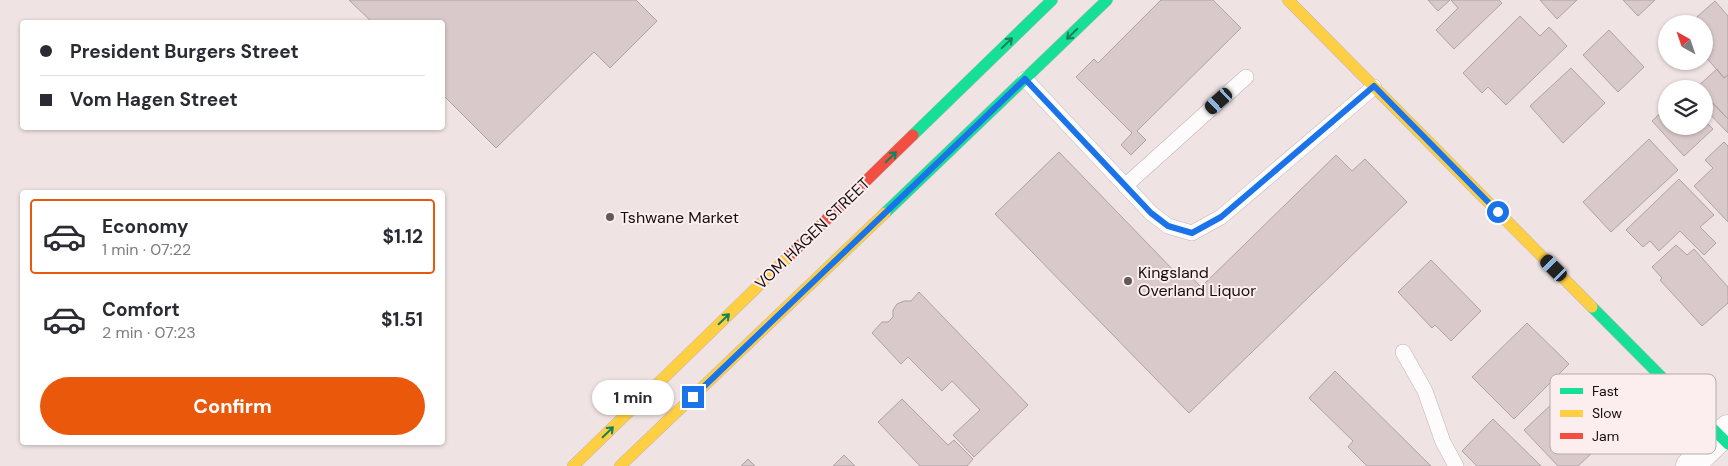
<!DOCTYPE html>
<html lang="en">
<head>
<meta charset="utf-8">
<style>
	body { margin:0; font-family:"DM Sans",sans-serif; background:#f7f7f7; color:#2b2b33; height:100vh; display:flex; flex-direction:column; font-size:19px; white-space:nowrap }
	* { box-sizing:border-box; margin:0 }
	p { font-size:16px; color:#7c7c81 }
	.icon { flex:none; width:28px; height:28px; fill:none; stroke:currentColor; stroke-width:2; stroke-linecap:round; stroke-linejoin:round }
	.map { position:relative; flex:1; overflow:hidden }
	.panel { position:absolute; left:20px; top:190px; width:425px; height:255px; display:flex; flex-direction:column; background:#fff; border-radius:5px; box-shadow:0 1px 4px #0004 }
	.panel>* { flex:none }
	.hud { position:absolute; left:20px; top:20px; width:425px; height:110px; border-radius:5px; box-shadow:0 1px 4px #0004; display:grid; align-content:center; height:110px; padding:0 20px; background:#fff }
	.needle { width:32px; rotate:320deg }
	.controls { position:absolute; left:1658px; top:15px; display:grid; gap:10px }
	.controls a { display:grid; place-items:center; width:55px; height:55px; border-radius:50%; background:#fff; box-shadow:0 1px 4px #0004; font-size:25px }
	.end { position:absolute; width:22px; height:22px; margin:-11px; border:6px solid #1a73e8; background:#fff; box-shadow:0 0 0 2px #fff }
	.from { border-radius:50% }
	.bubble { position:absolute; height:35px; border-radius:18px; background:#fff; box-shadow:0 1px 4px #0004; font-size:16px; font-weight:700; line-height:35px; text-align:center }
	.car { position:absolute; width:15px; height:30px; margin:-15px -8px; border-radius:6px; box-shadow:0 0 4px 1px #0007; background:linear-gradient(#222 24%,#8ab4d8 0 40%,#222 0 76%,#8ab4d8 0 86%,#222 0) }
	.hud b { display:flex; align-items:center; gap:18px; height:48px; font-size:19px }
	.hud b+b { border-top:1px solid #e1e1e2 }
	.hud i { width:12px; height:12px; background:#2b2b33 }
	ul { padding:9px 0 0; list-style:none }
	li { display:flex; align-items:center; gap:15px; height:75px; margin:0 10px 8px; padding:0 10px; border:2px solid transparent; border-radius:5px }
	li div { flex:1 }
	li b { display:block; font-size:19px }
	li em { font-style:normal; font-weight:700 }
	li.current { border-color:#ea580c }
	li>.icon { width:45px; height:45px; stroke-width:1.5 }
	.button { display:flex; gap:10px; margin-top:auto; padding:10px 20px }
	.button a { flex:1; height:58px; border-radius:30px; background:#ea580c; color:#fff; font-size:20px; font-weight:700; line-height:58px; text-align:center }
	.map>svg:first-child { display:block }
</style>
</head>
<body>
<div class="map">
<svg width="1728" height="466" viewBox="0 0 1728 466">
	<rect width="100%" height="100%" fill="#f0e3e4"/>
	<path fill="#d9c9cb" stroke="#ada3a4" d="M 349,0 L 636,0 L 657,21 L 610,68 L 594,52 L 496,148 L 442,94 L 442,22 L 372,22 Z
		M 1161,0 L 1213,0 L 1241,28 L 1137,131 L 1146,140 L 1131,155 L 1121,145 L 1132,133 L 1076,77 L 1094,59 L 1098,63 Z
		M 1428,0 L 1450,0 L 1438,11 Z
		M 1451,0 L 1499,0 L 1502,3 L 1454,49 L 1436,30 L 1458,8 Z
		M 1540,0 L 1577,0 L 1557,19 Z
		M 1623,0 L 1655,0 L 1638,16 Z
		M 1715,1 L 1728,16 L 1728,75 L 1724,78 L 1704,55 L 1704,24 L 1689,24 Z
		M 1520,16 L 1540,36 L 1549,27 L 1567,46 L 1506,105 L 1488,87 L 1482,93 L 1463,73 Z
		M 1609,30 L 1644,67 L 1618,92 L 1583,55 Z
		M 1571,68 L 1605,103 L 1563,143 L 1530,106 Z
		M 1717,69 L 1724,78 L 1728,75 L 1728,119 L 1704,94 L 1704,89 L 1697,87 Z
		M 1704,94 L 1728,119 L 1728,133 L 1704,108 Z
		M 1666,108 L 1666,126 L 1704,126 L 1704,120 L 1713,129 L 1684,156 L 1652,121 Z
		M 1649,139 L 1678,170 L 1611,232 L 1583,202 Z
		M 1724,142 L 1728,146 L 1728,222 L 1694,186 L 1713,168 L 1705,160 Z
		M 1059,152 L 1178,275 L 1184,269 L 1201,287 L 1336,155 L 1352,171 L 1365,159 L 1407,202 L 1189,413 L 995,214 Z
		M 1679,179 L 1714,215 L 1700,227 L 1716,243 L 1704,255 L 1680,231 L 1659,251 L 1650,241 L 1643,247 L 1626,230 Z
		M 1676,245 L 1687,255 L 1694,249 L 1728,287 L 1728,303 L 1702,326 L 1660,280 L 1662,278 L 1652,267 Z
		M 1431,260 L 1481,311 L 1451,341 L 1435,325 L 1432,328 L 1398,292 Z
		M 919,292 L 1028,405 L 974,457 L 953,435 L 980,410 L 952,381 L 942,391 L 908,357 L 901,364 L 872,333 L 882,322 L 888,322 L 893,317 L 893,310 L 897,304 L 904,301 L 911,301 Z
		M 1527,323 L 1569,364 L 1514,419 L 1472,377 Z
		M 1335,371 L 1431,466 L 1367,466 L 1348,447 L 1353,441 L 1309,398 Z
		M 1592,387 L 1625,422 L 1578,466 L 1558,466 L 1524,430 L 1553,403 L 1562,413 L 1583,393 L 1584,395 Z
		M 902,399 L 948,445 L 954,440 L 973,459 L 967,466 L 920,466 L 878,422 Z
		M 1493,419 L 1541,466 L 1477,466 L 1462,451 Z
		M 844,455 L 855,466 L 833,466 Z
		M 748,459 L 755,466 L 741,466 Z"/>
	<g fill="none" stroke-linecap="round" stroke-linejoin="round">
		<defs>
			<path id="lane" d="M 1025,79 L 1151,213 L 1168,226 L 1192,233 L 1221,217 L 1374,87
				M 1125,186 L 1246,77
				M 1403,352 L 1425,391 L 1443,442 L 1456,466"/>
			<path id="street" d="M 1690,466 L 1728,429"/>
			<path id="fast" d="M 913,135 L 1052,0
				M 885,213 L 1107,0
				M 1592,307 L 1728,444"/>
			<path id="slow" d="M 1288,0 L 1592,307
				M 573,466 L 790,255
				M 620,466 L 885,213"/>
			<path id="jam" d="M 790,255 L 913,135"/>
		</defs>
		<use href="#lane" stroke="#c0b5b6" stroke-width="16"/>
		<use href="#street" stroke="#c0b5b6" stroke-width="29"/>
		<use href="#fast" stroke="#c0b5b6" stroke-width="12"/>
		<use href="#slow" stroke="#c0b5b6" stroke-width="12"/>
		<use href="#jam" stroke="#c0b5b6" stroke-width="12"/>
		<use href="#lane" stroke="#fdfbfb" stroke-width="15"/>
		<use href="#street" stroke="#fdfbfb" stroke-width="28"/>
		<use href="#fast" stroke="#16e098" stroke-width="11"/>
		<use href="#slow" stroke="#ffcf43" stroke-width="11"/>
		<use href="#jam" stroke="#f24e42" stroke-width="11"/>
	</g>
	<defs><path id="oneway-shaft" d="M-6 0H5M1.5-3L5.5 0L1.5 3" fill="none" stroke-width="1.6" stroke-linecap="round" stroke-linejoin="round" transform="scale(1.25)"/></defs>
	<g stroke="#16825a">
		<use href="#oneway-shaft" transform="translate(1072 34) rotate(136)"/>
		<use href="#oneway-shaft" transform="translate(1007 43) rotate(-44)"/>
		<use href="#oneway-shaft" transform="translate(891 157) rotate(-44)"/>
		<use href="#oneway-shaft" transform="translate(724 319) rotate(-44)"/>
		<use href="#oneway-shaft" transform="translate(608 432) rotate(-44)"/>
	</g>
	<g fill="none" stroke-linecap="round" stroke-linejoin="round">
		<path stroke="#1a73e8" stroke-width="6" d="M 693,397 L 1025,79 L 1151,213 L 1168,226 L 1192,233 L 1221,217 L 1374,86 L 1498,212"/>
	</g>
	<g fill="#62595a" stroke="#fcedef" stroke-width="2">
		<circle cx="610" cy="217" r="5"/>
		<circle cx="1128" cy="281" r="5"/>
	</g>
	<g text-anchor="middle" stroke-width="4" stroke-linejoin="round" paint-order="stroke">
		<g font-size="16" fill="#160e0f" stroke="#fcedef" text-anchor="start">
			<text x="620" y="223">Tshwane Market</text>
			<text x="1138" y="278">Kingsland<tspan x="1138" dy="18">Overland Liquor</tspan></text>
		</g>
		<g font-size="16" fill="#160e0f" stroke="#fcedef">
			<text transform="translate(812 233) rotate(-44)" y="6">VOM HAGEN STREET</text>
		</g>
	</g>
	<rect x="1550" y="374" width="166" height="80" rx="8" fill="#fcedef" stroke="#b7aaac" stroke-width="1"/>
	<rect x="1560" y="388" width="23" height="6" fill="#16e098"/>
	<rect x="1560" y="410" width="23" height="7" fill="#ffcf43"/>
	<rect x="1560" y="433" width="23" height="6" fill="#f24e42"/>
	<g font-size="14" fill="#160e0f">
		<text x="1592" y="396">Fast</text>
		<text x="1592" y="418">Slow</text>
		<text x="1592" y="441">Jam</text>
	</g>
</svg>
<div class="controls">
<a><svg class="needle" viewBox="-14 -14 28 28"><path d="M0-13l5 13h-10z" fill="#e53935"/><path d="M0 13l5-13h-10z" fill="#7c7c81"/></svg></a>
<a><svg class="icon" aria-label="layers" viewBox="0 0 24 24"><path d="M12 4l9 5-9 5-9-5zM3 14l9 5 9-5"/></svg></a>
</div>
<i class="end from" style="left:1498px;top:212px"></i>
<i class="end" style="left:693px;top:397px"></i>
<div class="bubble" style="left:592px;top:380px;width:82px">1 min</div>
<i class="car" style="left:1219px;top:101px;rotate:228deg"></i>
<i class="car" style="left:1554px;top:268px;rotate:315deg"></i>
<div class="hud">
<b><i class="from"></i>President Burgers Street</b>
<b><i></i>Vom Hagen Street</b>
</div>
<section class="panel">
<ul>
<li class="current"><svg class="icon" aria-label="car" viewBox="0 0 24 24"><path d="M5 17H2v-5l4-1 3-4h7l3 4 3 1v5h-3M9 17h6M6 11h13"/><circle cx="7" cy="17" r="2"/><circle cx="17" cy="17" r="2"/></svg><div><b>Economy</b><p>1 min · 07:22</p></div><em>$1.12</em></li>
<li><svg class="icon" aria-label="car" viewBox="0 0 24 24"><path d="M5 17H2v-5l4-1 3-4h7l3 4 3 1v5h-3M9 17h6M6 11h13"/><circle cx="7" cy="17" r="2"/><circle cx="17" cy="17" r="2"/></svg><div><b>Comfort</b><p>2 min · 07:23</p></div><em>$1.51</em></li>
</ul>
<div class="button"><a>Confirm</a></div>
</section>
</div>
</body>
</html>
